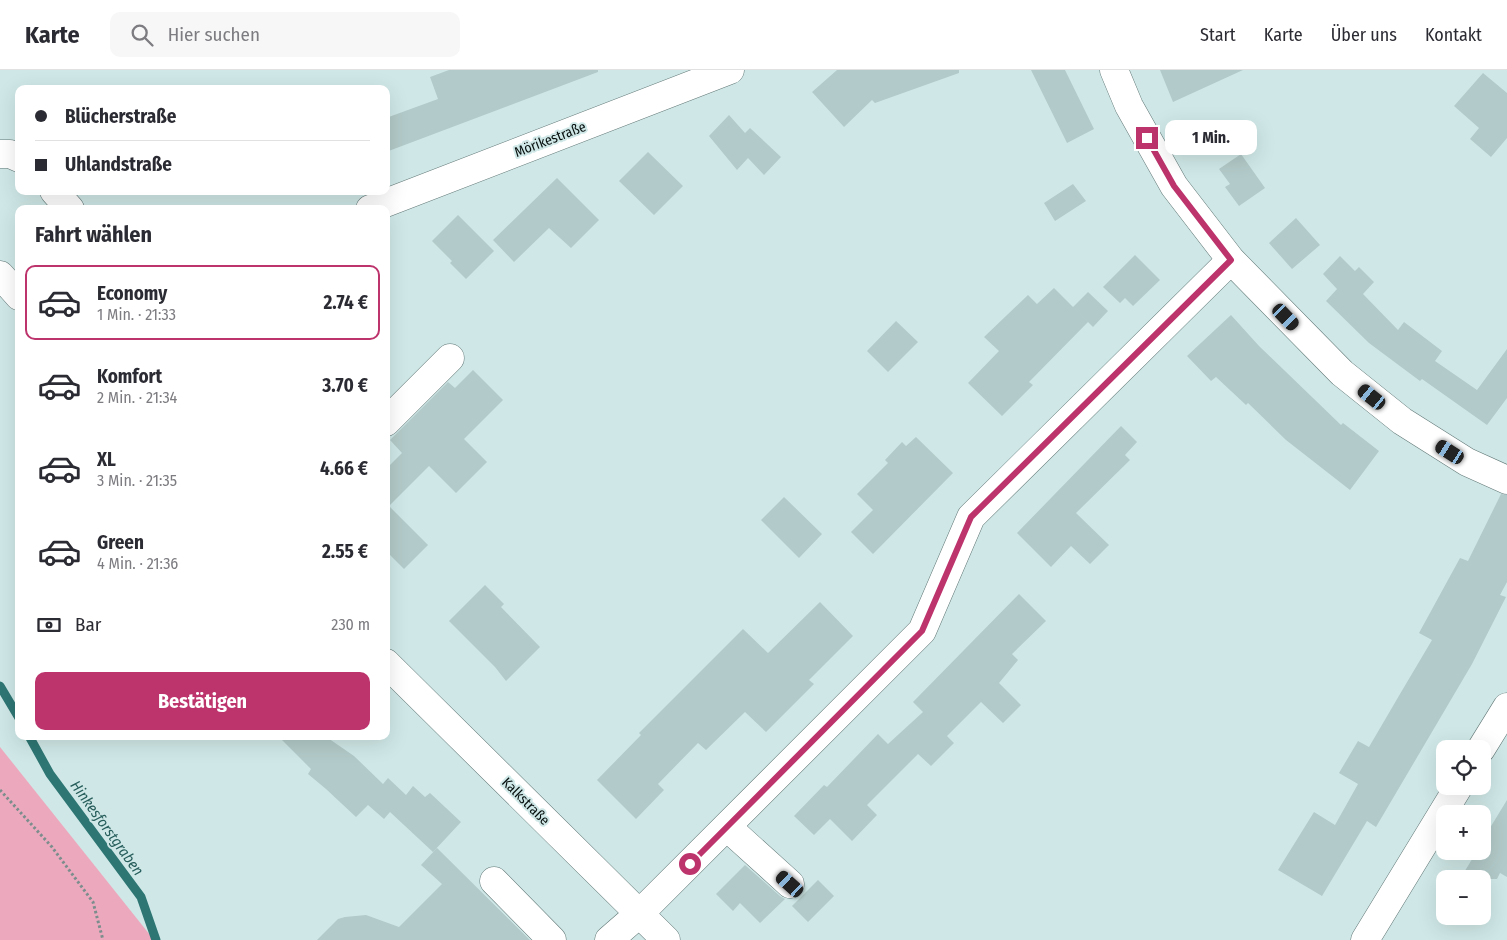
<!DOCTYPE html>
<html lang="de">
<head>
<meta charset="utf-8">
<style>
	body { margin:0; font-family:"Fira Sans Condensed",sans-serif; background:#f7f7f7; color:#2b2b33; height:100vh; display:flex; flex-direction:column; font-size:19px; white-space:nowrap }
	* { box-sizing:border-box; margin:0 }
	p { font-size:16px; color:#7c7c81 }
	.icon { flex:none; width:28px; height:28px; fill:none; stroke:currentColor; stroke-width:2; stroke-linecap:round; stroke-linejoin:round }
	.map { position:relative; flex:1; overflow:hidden }
	.side { position:absolute; left:15px; top:135px; width:375px; height:535px; display:flex; flex-direction:column; background:#fff; border-radius:10px; box-shadow:0 5px 20px #0002 }
	.side>* { flex:none }
	.guide { position:absolute; left:15px; top:15px; width:375px; height:110px; border-radius:10px; box-shadow:0 5px 20px #0002; display:grid; align-content:center; height:110px; padding:0 20px; background:#fff }
	.fabs { position:absolute; left:1436px; top:670px; display:grid; gap:10px }
	.fabs a { display:grid; place-items:center; width:55px; height:55px; border-radius:10px; background:#fff; box-shadow:0 5px 20px #0002; font-size:25px }
	.end { position:absolute; width:22px; height:22px; margin:-11px; border:6px solid #bd336c; background:#fff; box-shadow:0 0 0 2px #fff }
	.from { border-radius:50% }
	.bubble { position:absolute; height:35px; border-radius:10px; background:#fff; box-shadow:0 5px 20px #0002; font-size:16px; font-weight:700; line-height:35px; text-align:center }
	.car { position:absolute; width:15px; height:30px; margin:-15px -8px; border-radius:6px; box-shadow:0 0 4px 1px #0007; background:linear-gradient(#222 24%,#8ab4d8 0 40%,#222 0 76%,#8ab4d8 0 86%,#222 0) }
	.guide b { display:flex; align-items:center; gap:18px; height:48px; font-size:19px }
	.guide b+b { border-top:1px solid #e1e1e2 }
	.guide i { width:12px; height:12px; background:#2b2b33 }
	ul { padding:0; list-style:none }
	li { display:flex; align-items:center; gap:15px; height:75px; margin:0 10px 8px; padding:0 10px; border:2px solid transparent; border-radius:10px }
	li div { flex:1 }
	li b { display:block; font-size:19px }
	li em { font-style:normal; font-weight:700 }
	li.active { border-color:#bd336c }
	li>.icon { width:45px; height:45px; stroke-width:1.5 }
	h2 { padding:0 20px; font-size:22px; line-height:60px }
	.pay { display:flex; align-items:center; gap:12px; height:55px; padding:0 20px; font-size:19px }
	.pay p { margin-inline-start:auto }
	.button { display:flex; gap:10px; margin-top:auto; padding:10px 20px }
	.button a { flex:1; height:58px; border-radius:10px; background:#bd336c; color:#fff; font-size:20px; font-weight:700; line-height:58px; text-align:center }
	header { display:flex; align-items:center; gap:30px; box-sizing:border-box; height:70px; padding:0 25px; background:#fff; border-bottom:1px solid #e1e1e2 }
	header strong { font-size:24px }
	nav { display:flex; gap:28px; margin-inline-start:auto; font-size:18px }
	.search { width:350px; height:45px; background:#f7f7f7; display:flex; align-items:center; gap:12px; box-sizing:border-box; padding:0 18px; border-radius:10px; color:#7c7c81; font-size:19px }
	.map>svg:first-child { display:block }
</style>
</head>
<body>
<header>
<strong>Karte</strong>
<div class="search"><svg class="icon" aria-label="search" viewBox="0 0 24 24"><circle cx="10" cy="10" r="6"/><path d="M15 15l6 6"/></svg>Hier suchen</div>
<nav><a>Start</a><a>Karte</a><a>Über uns</a><a>Kontakt</a></nav>
</header>
<div class="map">
<svg width="1507" height="870" viewBox="0 0 1507 870">
	<rect width="100%" height="100%" fill="#cfe8e7"/>
	<path fill="#eca9bd" d="M 0,677 L 154,870 L 0,870 Z"/>
	<g fill="none" stroke-linecap="round" stroke-linejoin="round">
		<path stroke="#2e7674" stroke-width="9" d="M 0,616 L 19,648
			M 29,666 L 50,704 L 141,827 L 156,870"/>
	</g>
	<path fill="#b2cac9" d="M 449,0 L 598,0 L 598,2 L 386,82 L 386,48 L 438,29 L 430,7 Z
		M 837,0 L 959,0 L 959,3 L 875,33 L 872,30 L 844,57 L 812,22 Z
		M 1031,0 L 1065,0 L 1094,59 L 1067,73 Z
		M 1160,0 L 1243,0 L 1173,32 Z
		M 1483,3 L 1507,23 L 1507,68 L 1491,87 L 1470,69 L 1479,58 L 1454,36 Z
		M 729,45 L 745,63 L 750,58 L 781,87 L 764,105 L 748,88 L 737,100 L 709,66 Z
		M 648,82 L 683,116 L 654,145 L 619,111 Z
		M 1241,84 L 1265,118 L 1239,136 L 1225,117 L 1230,114 L 1219,99 Z
		M 557,108 L 599,150 L 571,178 L 549,158 L 514,192 L 493,170 Z
		M 1073,114 L 1086,131 L 1055,151 L 1044,133 Z
		M 458,145 L 494,181 L 466,209 L 450,193 L 452,191 L 432,171 Z
		M 1296,148 L 1320,175 L 1292,199 L 1269,173 Z
		M 1135,185 L 1160,210 L 1133,236 L 1125,228 L 1120,233 L 1103,217 Z
		M 1340,186 L 1355,201 L 1359,197 L 1374,212 L 1363,224 L 1398,260 L 1404,252 L 1442,281 L 1435,291 L 1477,320 L 1507,279 L 1507,328 L 1487,355 L 1422,309 L 1420,311 L 1369,273 L 1326,231 L 1337,219 L 1323,204 Z
		M 1054,218 L 1073,237 L 1088,222 L 1108,241 L 1093,257 L 1074,238 L 1088,252 L 1029,312 L 1033,315 L 1002,346 L 968,313 L 999,281 L 984,267 L 1028,225 L 1037,234 Z
		M 1231,245 L 1259,276 L 1341,355 L 1343,353 L 1379,381 L 1350,420 L 1286,370 L 1248,333 L 1246,335 L 1216,307 L 1211,311 L 1187,286 Z
		M 896,251 L 918,272 L 888,302 L 867,281 Z
		M 473,300 L 503,330 L 464,369 L 487,392 L 456,423 L 429,396 L 389,436 L 428,475 L 404,499 L 386,481 L 386,399 L 402,383 L 390,370 L 448,312 L 455,318 Z
		M 1121,356 L 1137,372 L 1125,385 L 1130,390 L 1076,443 L 1109,475 L 1090,494 L 1071,476 L 1051,497 L 1017,463 Z
		M 916,367 L 953,403 L 873,484 L 851,462 L 873,440 L 857,424 L 888,393 L 885,390 L 902,372 L 906,376 Z
		M 1501,424 L 1507,425 L 1507,512 L 1500,525 L 1506,527 L 1472,594 L 1376,757 L 1367,751 L 1322,826 L 1278,800 L 1314,742 L 1335,755 L 1358,714 L 1339,703 L 1358,671 L 1369,677 L 1400,624 L 1432,570 L 1419,563 L 1460,488 L 1468,491 Z
		M 784,427 L 822,464 L 799,488 L 761,450 Z
		M 485,515 L 504,534 L 501,537 L 540,577 L 506,611 L 495,597 L 449,551 Z
		M 1019,524 L 1046,551 L 1012,584 L 1018,590 L 999,613 L 1021,635 L 1003,653 L 981,632 L 947,666 L 954,673 L 931,696 L 918,684 L 867,735 L 877,745 L 852,771 L 830,749 L 814,765 L 794,746 L 824,715 L 827,717 L 878,664 L 888,674 L 923,642 L 913,632 Z
		M 820,532 L 853,566 L 809,610 L 814,614 L 766,662 L 745,642 L 706,680 L 698,673 L 658,714 L 664,720 L 636,749 L 597,710 L 641,665 L 639,663 L 743,559 L 768,583 Z
		M 278,666 L 325,666 L 354,686 L 383,714 L 388,708 L 406,725 L 413,716 L 425,727 L 430,723 L 461,752 L 433,782 L 390,742 L 384,749 L 368,735 L 356,747 L 326,719 L 308,704 L 311,699 Z
		M 1507,730 L 1507,807 L 1500,803 L 1497,809 L 1460,809 L 1477,781 L 1482,781 L 1482,771 Z
		M 437,778 L 530,870 L 317,870 L 338,849 L 345,847 L 366,845 L 399,857 L 442,814 L 421,795 Z
		M 745,795 L 780,826 L 785,829 L 760,853 L 740,833 L 733,841 L 716,824 Z
		M 818,810 L 834,826 L 808,852 L 792,836 Z"/>
	<g fill="none" stroke-linecap="round" stroke-linejoin="round">
		<defs>
			<path id="minor" d="M 1114,0 L 1129,36 L 1174,116 L 1231,190 L 1342,303 L 1402,351 L 1467,392 L 1507,410
				M 0,84 L 10,84 L 19,88
				M 54,121 L 70,139
				M 370,139 L 730,0
				M 0,205 L 19,226
				M 386,352 L 450,288
				M 386,593 L 666,870
				M 1481,679 L 1507,637
				M 727,757 L 790,814
				M 494,811 L 552,870
				M 609,870 L 640,843 L 922,561 L 971,447 L 1231,190
				M 1365,870 L 1459,716"/>
		</defs>
		<use href="#minor" stroke="#617776" stroke-width="29"/>
		<path stroke="#7b8d8c" stroke-width="3" stroke-dasharray="2.5 2.5" stroke-linecap="butt" d="M 0,720 L 52,777 L 93,832 L 103,870"/>
		<use href="#minor" stroke="#fff" stroke-width="28"/>
	</g>
	<g fill="none" stroke-linecap="round" stroke-linejoin="round">
		<path stroke="#bd336c" stroke-width="6" d="M 690,794 L 922,561 L 971,447 L 1231,190 L 1174,116 L 1147,68"/>
	</g>
	<g text-anchor="middle" stroke-width="4" stroke-linejoin="round" paint-order="stroke">
		<g font-size="14" fill="#070f0e" stroke="#cfe8e7">
			<text transform="translate(550 69) rotate(-21)" y="5">Mörikestraße</text>
			<text transform="translate(526 731) rotate(45)" y="5">Kalkstraße</text>
		</g>
		<g font-size="15" font-style="italic" fill="#265d5b" stroke="#cfe8e7">
			<text transform="translate(107 758) rotate(54)" y="5">Hinkesforstgraben</text>
		</g>
	</g>
</svg>
<div class="fabs">
<a><svg class="icon" aria-label="locate" viewBox="0 0 24 24"><circle cx="12" cy="12" r="6"/><path d="M12 2v4M12 18v4M2 12h4M18 12h4"/></svg></a>
<a>+</a>
<a>−</a>
</div>
<i class="end from" style="left:690px;top:794px"></i>
<i class="end" style="left:1147px;top:68px"></i>
<div class="bubble" style="left:1165px;top:50px;width:92px">1 Min.</div>
<i class="car" style="left:1286px;top:247px;rotate:136deg"></i>
<i class="car" style="left:1372px;top:327px;rotate:309deg"></i>
<i class="car" style="left:1450px;top:382px;rotate:302deg"></i>
<i class="car" style="left:790px;top:814px;rotate:312deg"></i>
<div class="guide">
<b><i class="from"></i>Blücherstraße</b>
<b><i></i>Uhlandstraße</b>
</div>
<section class="side">
<h2>Fahrt wählen</h2>
<ul>
<li class="active"><svg class="icon" aria-label="car" viewBox="0 0 24 24"><path d="M5 17H2v-5l4-1 3-4h7l3 4 3 1v5h-3M9 17h6M6 11h13"/><circle cx="7" cy="17" r="2"/><circle cx="17" cy="17" r="2"/></svg><div><b>Economy</b><p>1 Min. · 21:33</p></div><em>2.74 €</em></li>
<li><svg class="icon" aria-label="car" viewBox="0 0 24 24"><path d="M5 17H2v-5l4-1 3-4h7l3 4 3 1v5h-3M9 17h6M6 11h13"/><circle cx="7" cy="17" r="2"/><circle cx="17" cy="17" r="2"/></svg><div><b>Komfort</b><p>2 Min. · 21:34</p></div><em>3.70 €</em></li>
<li><svg class="icon" aria-label="car" viewBox="0 0 24 24"><path d="M5 17H2v-5l4-1 3-4h7l3 4 3 1v5h-3M9 17h6M6 11h13"/><circle cx="7" cy="17" r="2"/><circle cx="17" cy="17" r="2"/></svg><div><b>XL</b><p>3 Min. · 21:35</p></div><em>4.66 €</em></li>
<li><svg class="icon" aria-label="car" viewBox="0 0 24 24"><path d="M5 17H2v-5l4-1 3-4h7l3 4 3 1v5h-3M9 17h6M6 11h13"/><circle cx="7" cy="17" r="2"/><circle cx="17" cy="17" r="2"/></svg><div><b>Green</b><p>4 Min. · 21:36</p></div><em>2.55 €</em></li>
</ul>
<div class="pay"><svg class="icon" aria-label="cash" viewBox="0 0 24 24"><path d="M3 7h18v10H3z"/><circle cx="12" cy="12" r="2"/></svg>Bar<p>230 m</p></div>
<div class="button"><a>Bestätigen</a></div>
</section>
</div>
</body>
</html>
